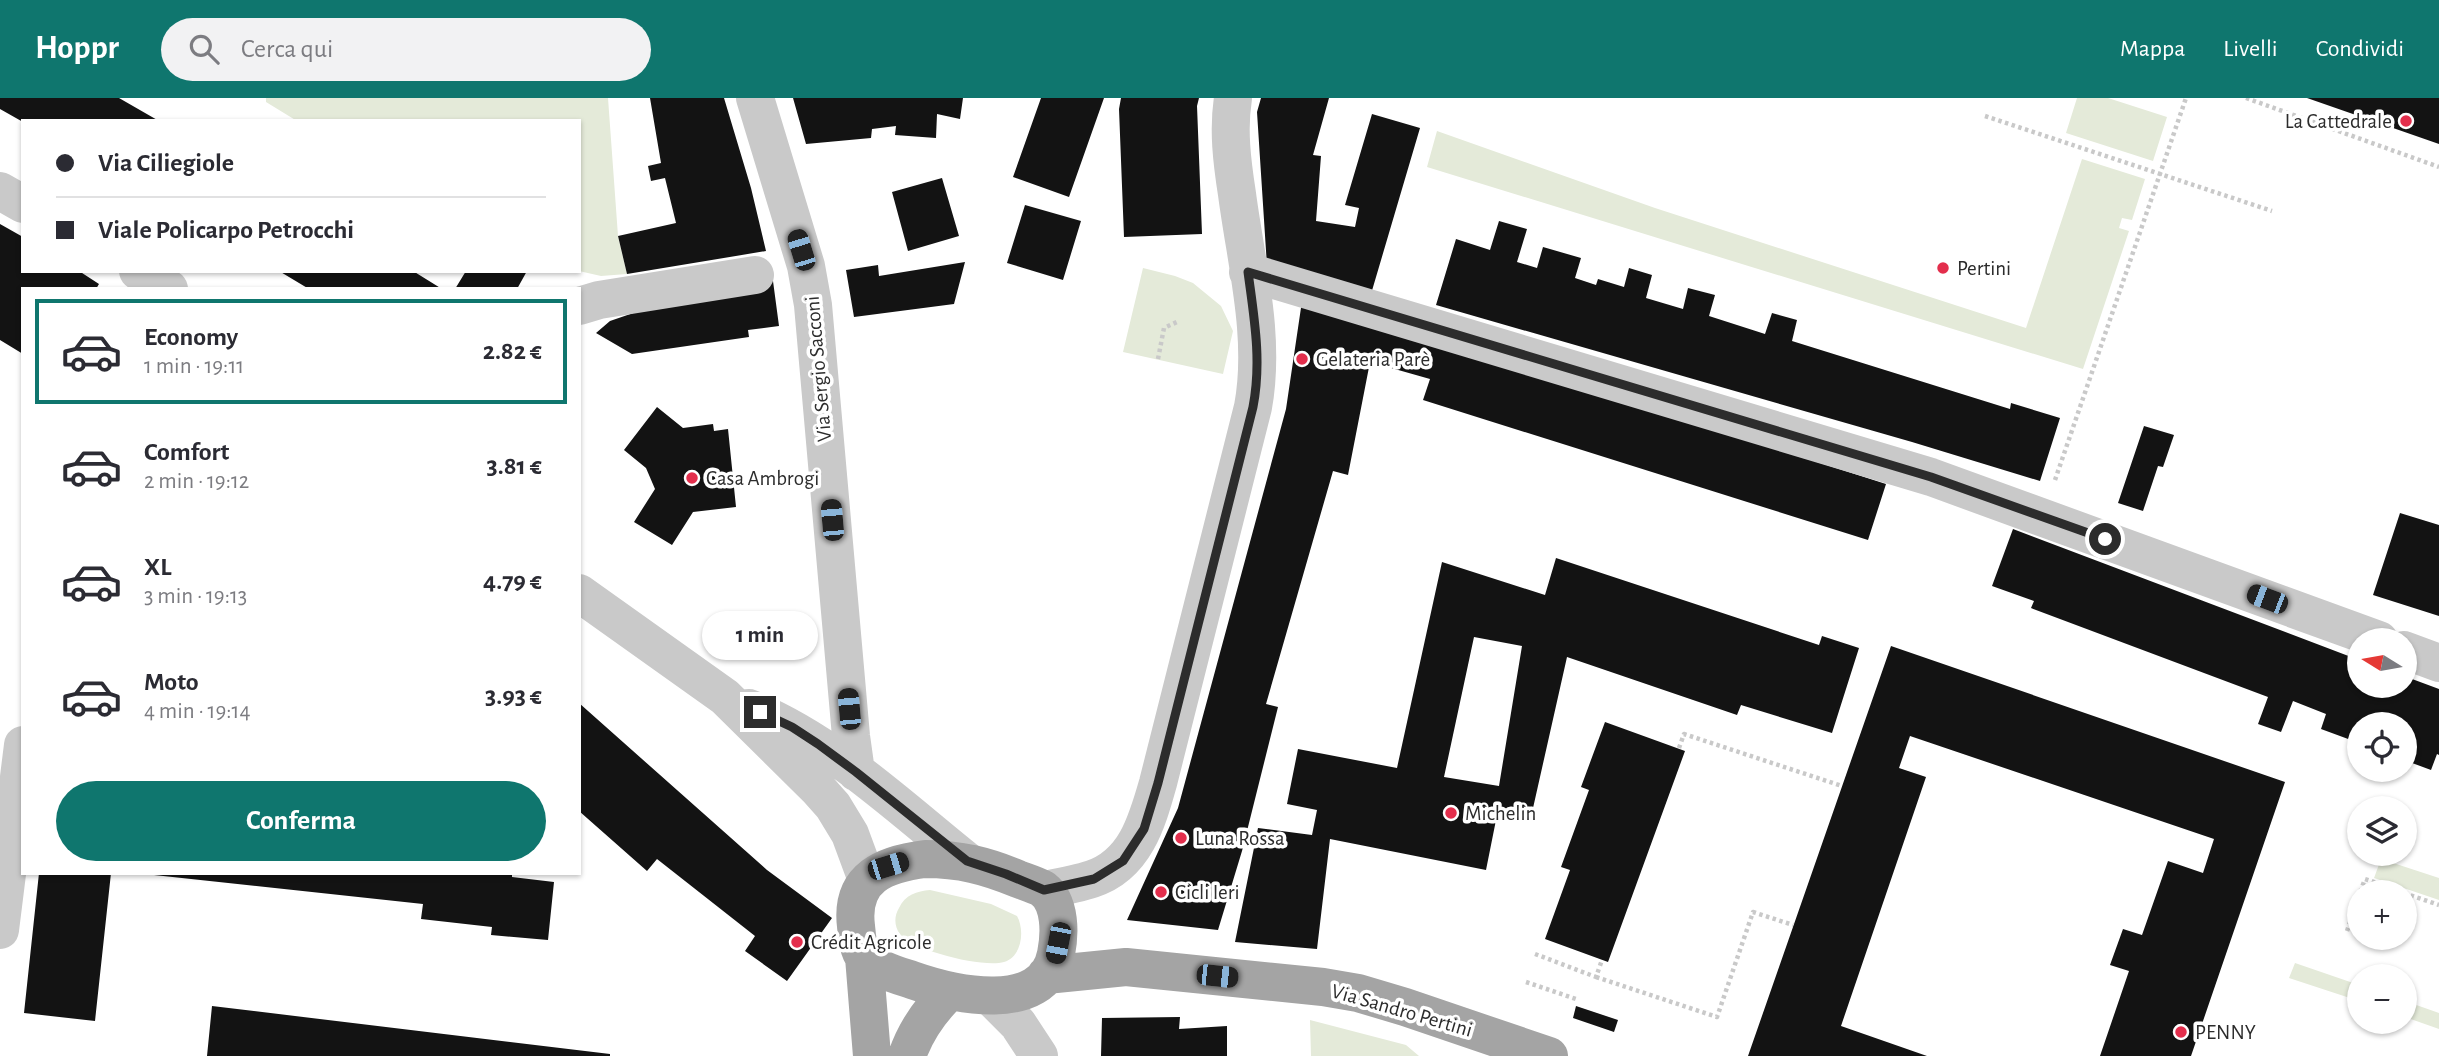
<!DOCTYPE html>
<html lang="it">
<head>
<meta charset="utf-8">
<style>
	body { margin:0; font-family:"Alegreya Sans",sans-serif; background:#f2f2f3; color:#2b2b33; height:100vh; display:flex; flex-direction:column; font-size:26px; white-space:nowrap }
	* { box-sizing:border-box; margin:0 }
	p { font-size:23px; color:#7c7c81 }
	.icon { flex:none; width:38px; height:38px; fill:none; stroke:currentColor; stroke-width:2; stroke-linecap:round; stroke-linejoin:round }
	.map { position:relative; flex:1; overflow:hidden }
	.panel { position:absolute; left:21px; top:189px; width:560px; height:588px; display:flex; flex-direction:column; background:#fff; border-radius:0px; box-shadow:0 2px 5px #0004 }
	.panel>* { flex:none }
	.top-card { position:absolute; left:21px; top:21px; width:560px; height:154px; border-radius:0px; box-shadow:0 2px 5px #0004; display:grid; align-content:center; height:154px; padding:0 35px; background:#fff }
	.needle { width:46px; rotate:281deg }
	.fabs { position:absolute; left:2347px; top:530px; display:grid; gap:14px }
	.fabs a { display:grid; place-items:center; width:70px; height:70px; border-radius:50%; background:#fff; box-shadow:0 2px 5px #0004; font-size:35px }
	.end { position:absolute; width:32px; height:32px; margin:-16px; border:9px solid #2c2c2c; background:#fff; box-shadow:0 0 0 4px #fff }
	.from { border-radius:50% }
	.bubble { position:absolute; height:49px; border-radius:24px; background:#fff; box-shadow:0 2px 5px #0004; font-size:23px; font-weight:700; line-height:49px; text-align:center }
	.car { position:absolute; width:21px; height:42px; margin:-21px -10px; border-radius:9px; box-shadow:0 0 5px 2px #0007; background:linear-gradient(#222 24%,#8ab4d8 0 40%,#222 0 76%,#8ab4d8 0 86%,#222 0) }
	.top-card b { display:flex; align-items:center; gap:24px; height:66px; font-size:26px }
	.top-card b+b { border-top:2px solid #e1e1e2 }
	.top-card i { width:18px; height:18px; background:#2b2b33 }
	ul { padding:12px 0 0; list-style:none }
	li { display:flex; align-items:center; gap:21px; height:105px; margin:0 14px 10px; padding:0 21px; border:4px solid transparent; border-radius:0px }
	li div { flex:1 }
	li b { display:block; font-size:26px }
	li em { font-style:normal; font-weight:700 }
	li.on { border-color:#0f766e }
	li>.icon { width:63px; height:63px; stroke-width:1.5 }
	.button { display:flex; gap:14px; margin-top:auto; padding:14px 35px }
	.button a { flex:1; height:80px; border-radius:42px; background:#0f766e; color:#fff; font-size:28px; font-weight:700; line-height:80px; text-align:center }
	header { display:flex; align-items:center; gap:42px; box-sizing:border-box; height:98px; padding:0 35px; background:#0f766e; color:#fff }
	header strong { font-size:33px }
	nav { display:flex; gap:38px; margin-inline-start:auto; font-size:24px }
	.search { width:490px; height:63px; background:#f2f2f3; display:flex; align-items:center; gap:18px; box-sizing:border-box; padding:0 24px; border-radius:38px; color:#7c7c81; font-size:26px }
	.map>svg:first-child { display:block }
</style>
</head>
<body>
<header>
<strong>Hoppr</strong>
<div class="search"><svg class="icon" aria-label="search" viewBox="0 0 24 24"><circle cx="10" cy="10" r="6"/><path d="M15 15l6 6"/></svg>Cerca qui</div>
<nav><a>Mappa</a><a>Livelli</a><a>Condividi</a></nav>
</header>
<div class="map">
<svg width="2439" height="958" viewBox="0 0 2439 958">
	<rect width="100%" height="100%" fill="#fff"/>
	<path fill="#e4ead9" d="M 266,0 L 608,0 L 618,138 L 627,176 L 601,178 L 579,173 L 579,23 L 297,23 L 266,4 Z
		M 2077,0 L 2108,0 L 2167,19 L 2153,63 L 2066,35 Z
		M 1437,33 L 1655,110 L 2026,230 L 2082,61 L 2145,81 L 2132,122 L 2122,120 L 2119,130 L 2129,133 L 2083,271 L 1427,69 Z
		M 1143,170 L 1175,178 L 1193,185 L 1221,208 L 1233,233 L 1223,276 L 1123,254 Z
		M 2381,761 L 2439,780 L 2439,802 L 2374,780 Z
		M 930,792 L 991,806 L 1017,818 C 1025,832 1022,859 1004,864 C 983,870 914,853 900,836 C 894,828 894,818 899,810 C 905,797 917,793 930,792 Z
		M 2295,865 L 2359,887 L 2359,903 L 2289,880 Z
		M 2405,903 L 2439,915 L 2439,931 L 2405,919 Z
		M 1310,922 L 1406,947 L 1419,958 L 1311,958 Z"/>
	<path fill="#131313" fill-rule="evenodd" d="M 0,0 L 119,0 L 159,23 L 23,24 L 0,11 Z
		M 650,0 L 724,0 L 751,90 L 766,153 L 627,176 L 618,138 L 676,125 L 665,80 L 651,83 L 648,68 L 661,65 Z
		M 793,0 L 963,0 L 960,21 L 937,16 L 936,40 L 895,37 L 896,28 L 872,31 L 871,40 L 806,46 Z
		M 1041,0 L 1104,0 L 1069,99 L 1013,79 Z
		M 1121,0 L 1199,0 L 1197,8 L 1202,136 L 1124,139 L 1119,11 Z
		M 1261,0 L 1329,0 L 1313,57 L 1321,58 L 1316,123 L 1355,129 L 1359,110 L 1345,107 L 1372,16 L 1420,30 L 1371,196 L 1267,168 L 1257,14 Z
		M 2307,0 L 2439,0 L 2439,46 Z
		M 942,80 L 959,138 L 908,153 L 892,94 Z
		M 1025,107 L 1081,123 L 1063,182 L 1007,165 Z
		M 1499,123 L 1527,131 L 1517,164 L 1537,170 L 1543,149 L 1581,160 L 1575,180 L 1596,187 L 1598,181 L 1624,189 L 1629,170 L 1652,177 L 1646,200 L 1683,211 L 1688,190 L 1715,197 L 1709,218 L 1765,236 L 1772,215 L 1797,222 L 1792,243 L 2010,311 L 2011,305 L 2060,320 L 2040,383 L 1912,344 L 1436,207 L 1456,141 L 1490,152 Z
		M 0,126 L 23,139 L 23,173 L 79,173 L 99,186 L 96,191 L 23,191 L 23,256 L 0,242 Z
		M 965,164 L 954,206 L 854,219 L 846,172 L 878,167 L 879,178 Z
		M 279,173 L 413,173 L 442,191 L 309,191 Z
		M 466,173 L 527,173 L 517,191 L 455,191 Z
		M 773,183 L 779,228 L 748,232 L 749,239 L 632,256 L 596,235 L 610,223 L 642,212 L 741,188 Z
		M 1302,203 L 1636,306 L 1886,386 L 1868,442 L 1423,302 L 1430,281 L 1370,264 L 1348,377 L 1333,373 L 1266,606 L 1278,609 L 1242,753 L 1218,832 L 1127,822 L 1178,710 L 1286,311 Z
		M 657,309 L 683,330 L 713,326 L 714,333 L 728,331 L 736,409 L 693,414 L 672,447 L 634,424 L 655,391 L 646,370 L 624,352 Z
		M 2144,328 L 2174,337 L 2163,369 L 2158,368 L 2143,413 L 2118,405 Z
		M 2400,415 L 2439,427 L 2439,518 L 2373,497 Z
		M 2013,431 L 2359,562 L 2359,588 L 2404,588 L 2404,578 L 2439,591 L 2439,657 L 2437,656 L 2431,672 L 2404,662 L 2404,626 L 2359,626 L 2359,645 L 2321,631 L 2326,616 L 2293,603 L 2281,634 L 2258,626 L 2268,599 L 2031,510 L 2034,503 L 1992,488 Z
		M 1556,460 L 1819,547 L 1822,538 L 1859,550 L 1832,635 L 1741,607 L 1737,617 L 1567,559 L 1531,719 L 1498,712 L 1486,772 L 1330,741 L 1317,851 L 1235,844 L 1258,730 L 1312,737 L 1317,712 L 1287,706 L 1298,651 L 1397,670 L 1442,464 L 1545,497 ZM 1474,539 L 1522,548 L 1499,688 L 1444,679 Z
		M 1891,548 L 2285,684 L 2191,958 L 2100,958 L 2129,873 L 2110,867 L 2123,831 L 2142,837 L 2168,763 L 2203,775 L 2214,741 L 1910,638 L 1899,670 L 1926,679 L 1841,928 L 1927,958 L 1748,958 Z
		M 579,605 L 767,772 L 832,820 L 787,883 L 745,853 L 755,838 L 657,761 L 647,773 L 579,713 Z
		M 1605,624 L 1685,653 L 1608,864 L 1545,841 L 1570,772 L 1561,769 L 1589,692 L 1581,689 Z
		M 39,775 L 111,775 L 95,923 L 24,915 Z
		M 154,775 L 512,775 L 512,779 L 554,784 L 548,842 L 491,837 L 492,829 L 421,821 L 423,806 L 154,777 Z
		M 212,908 L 610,956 L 610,958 L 207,958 Z
		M 1576,908 L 1618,922 L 1614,934 L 1573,920 Z
		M 1180,919 L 1179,931 L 1227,928 L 1227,958 L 1101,958 L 1102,920 Z"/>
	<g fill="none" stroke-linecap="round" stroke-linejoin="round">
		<path stroke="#c9c9c9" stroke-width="4.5" stroke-dasharray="3.5 3.5" stroke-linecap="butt" d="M 2246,0 L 2439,69
			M 1985,18 L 2272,113
			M 1158,261 L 1164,230 L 1179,223
			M 2055,382 L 2186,0
			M 1679,650 L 1684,636 L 1842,688
			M 2360,794 L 2365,781 L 2404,794
			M 2404,795 L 2439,807
			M 2347,833 L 2359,797
			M 1535,856 L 1596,879 L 1602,862
			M 1596,879 L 1717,919 L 1753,814 L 1793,827
			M 1526,884 L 1579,902"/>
		<path stroke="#c9c9c9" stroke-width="38" d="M 755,0 L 806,168 L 813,207 L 851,638 L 856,674
			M 0,93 L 23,106
			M 138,173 L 169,191
			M 1248,174 L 1931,379 L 2379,542
			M 579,208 L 599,202 L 755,177
			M 579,495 L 725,599 L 817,690 L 833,708 L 850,736 L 867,782
			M 2404,552 L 2439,565
			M 749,610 C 832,644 898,708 967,763
			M 1044,792 C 1060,789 1077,786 1092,781 C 1135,767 1147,724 1158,685 L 1253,309 C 1266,239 1246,165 1237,96 C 1232,64 1228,32 1233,0
			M 0,832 L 23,647
			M 990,898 L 1018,926 L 1039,958"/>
		<path stroke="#a4a4a4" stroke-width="38" d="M 925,761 C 960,761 987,768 1018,781 C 1026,784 1036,787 1043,791 C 1061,805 1060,836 1056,856 C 1044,918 952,896 912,882 C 897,877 875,871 864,859 C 858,852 857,838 856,828 C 850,779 885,766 925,761 Z
			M 864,859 L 872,958
			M 1046,877 L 1126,869 L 1323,889 L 1358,895 L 1405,909 L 1549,958
			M 907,958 C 916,932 930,912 950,893"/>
	</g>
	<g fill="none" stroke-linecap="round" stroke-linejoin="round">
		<path stroke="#2c2c2c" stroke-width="9" d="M 760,614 L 792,629 L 818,646 L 856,674 L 967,763 L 1006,776 L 1044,792 L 1094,781 L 1123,763 L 1144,731 L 1158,685 L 1253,309 C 1262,263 1254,219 1248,174 L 1931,379 L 2105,441"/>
	</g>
	<g fill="#e32e4c" stroke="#fff" stroke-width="2.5">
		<circle cx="2406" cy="23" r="7"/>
		<circle cx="1943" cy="170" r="7"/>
		<circle cx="1302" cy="261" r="7"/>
		<circle cx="692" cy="380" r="7"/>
		<circle cx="1451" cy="715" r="7"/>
		<circle cx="1181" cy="740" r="7"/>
		<circle cx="1161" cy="794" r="7"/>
		<circle cx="797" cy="844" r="7"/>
		<circle cx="2181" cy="934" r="7"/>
	</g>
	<g text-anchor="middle" stroke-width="7" stroke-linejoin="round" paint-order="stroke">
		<g font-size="21" fill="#2c2c2c" stroke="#fff" text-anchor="start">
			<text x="2392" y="30" text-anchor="end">La Cattedrale</text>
			<text x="1957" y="177">Pertini</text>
			<text x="1316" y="268">Gelateria Parè</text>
			<text x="706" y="387">Casa Ambrogi</text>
			<text x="1465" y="722">Michelin</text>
			<text x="1195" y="747">Luna Rossa</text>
			<text x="1175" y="801">Cicli Ieri</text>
			<text x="811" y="851">Crédit Agricole</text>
			<text x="2195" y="941">PENNY</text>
		</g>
		<g font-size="21" fill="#2c2c2c" stroke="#fff">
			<text transform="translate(818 271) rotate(-95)" y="7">Via Sergio Sacconi</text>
			<text transform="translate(1402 912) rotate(16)" y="7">Via Sandro Pertini</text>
		</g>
	</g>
</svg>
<div class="fabs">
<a><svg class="needle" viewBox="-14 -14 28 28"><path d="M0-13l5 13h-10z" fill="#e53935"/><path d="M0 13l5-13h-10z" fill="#7c7c81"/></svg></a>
<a><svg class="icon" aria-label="locate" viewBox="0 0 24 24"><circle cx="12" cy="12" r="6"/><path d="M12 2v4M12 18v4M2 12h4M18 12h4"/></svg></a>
<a><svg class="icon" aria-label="layers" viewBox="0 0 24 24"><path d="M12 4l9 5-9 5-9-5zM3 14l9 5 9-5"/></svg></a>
<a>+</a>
<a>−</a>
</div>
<i class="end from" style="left:2105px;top:441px"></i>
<i class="end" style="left:760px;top:614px"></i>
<div class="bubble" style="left:702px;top:513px;width:116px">1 min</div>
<i class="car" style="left:801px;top:152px;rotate:343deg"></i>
<i class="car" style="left:832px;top:422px;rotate:355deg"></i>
<i class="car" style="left:2267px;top:501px;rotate:291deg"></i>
<i class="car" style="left:849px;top:611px;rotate:355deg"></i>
<i class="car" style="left:888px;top:768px;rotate:73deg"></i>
<i class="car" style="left:1058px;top:845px;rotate:191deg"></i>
<i class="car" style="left:1217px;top:878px;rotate:96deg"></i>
<div class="top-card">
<b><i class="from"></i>Via Ciliegiole</b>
<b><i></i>Viale Policarpo Petrocchi</b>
</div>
<section class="panel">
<ul>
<li class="on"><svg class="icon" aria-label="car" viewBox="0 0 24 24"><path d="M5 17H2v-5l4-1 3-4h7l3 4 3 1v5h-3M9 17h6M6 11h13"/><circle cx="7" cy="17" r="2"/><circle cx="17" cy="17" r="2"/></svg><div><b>Economy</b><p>1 min · 19:11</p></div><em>2.82 €</em></li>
<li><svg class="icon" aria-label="car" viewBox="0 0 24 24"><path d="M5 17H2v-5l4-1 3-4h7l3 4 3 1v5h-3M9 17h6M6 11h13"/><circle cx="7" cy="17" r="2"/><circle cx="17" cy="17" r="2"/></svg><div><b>Comfort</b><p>2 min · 19:12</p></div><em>3.81 €</em></li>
<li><svg class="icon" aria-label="car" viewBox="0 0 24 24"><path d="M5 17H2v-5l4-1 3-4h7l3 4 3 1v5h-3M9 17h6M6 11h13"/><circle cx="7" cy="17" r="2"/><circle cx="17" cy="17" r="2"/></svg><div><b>XL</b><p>3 min · 19:13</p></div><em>4.79 €</em></li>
<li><svg class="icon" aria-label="car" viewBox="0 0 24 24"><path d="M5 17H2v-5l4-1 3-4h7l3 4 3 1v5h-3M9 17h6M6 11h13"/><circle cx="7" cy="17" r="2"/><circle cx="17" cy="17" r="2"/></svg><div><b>Moto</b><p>4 min · 19:14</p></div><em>3.93 €</em></li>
</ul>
<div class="button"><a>Conferma</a></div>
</section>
</div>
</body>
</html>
